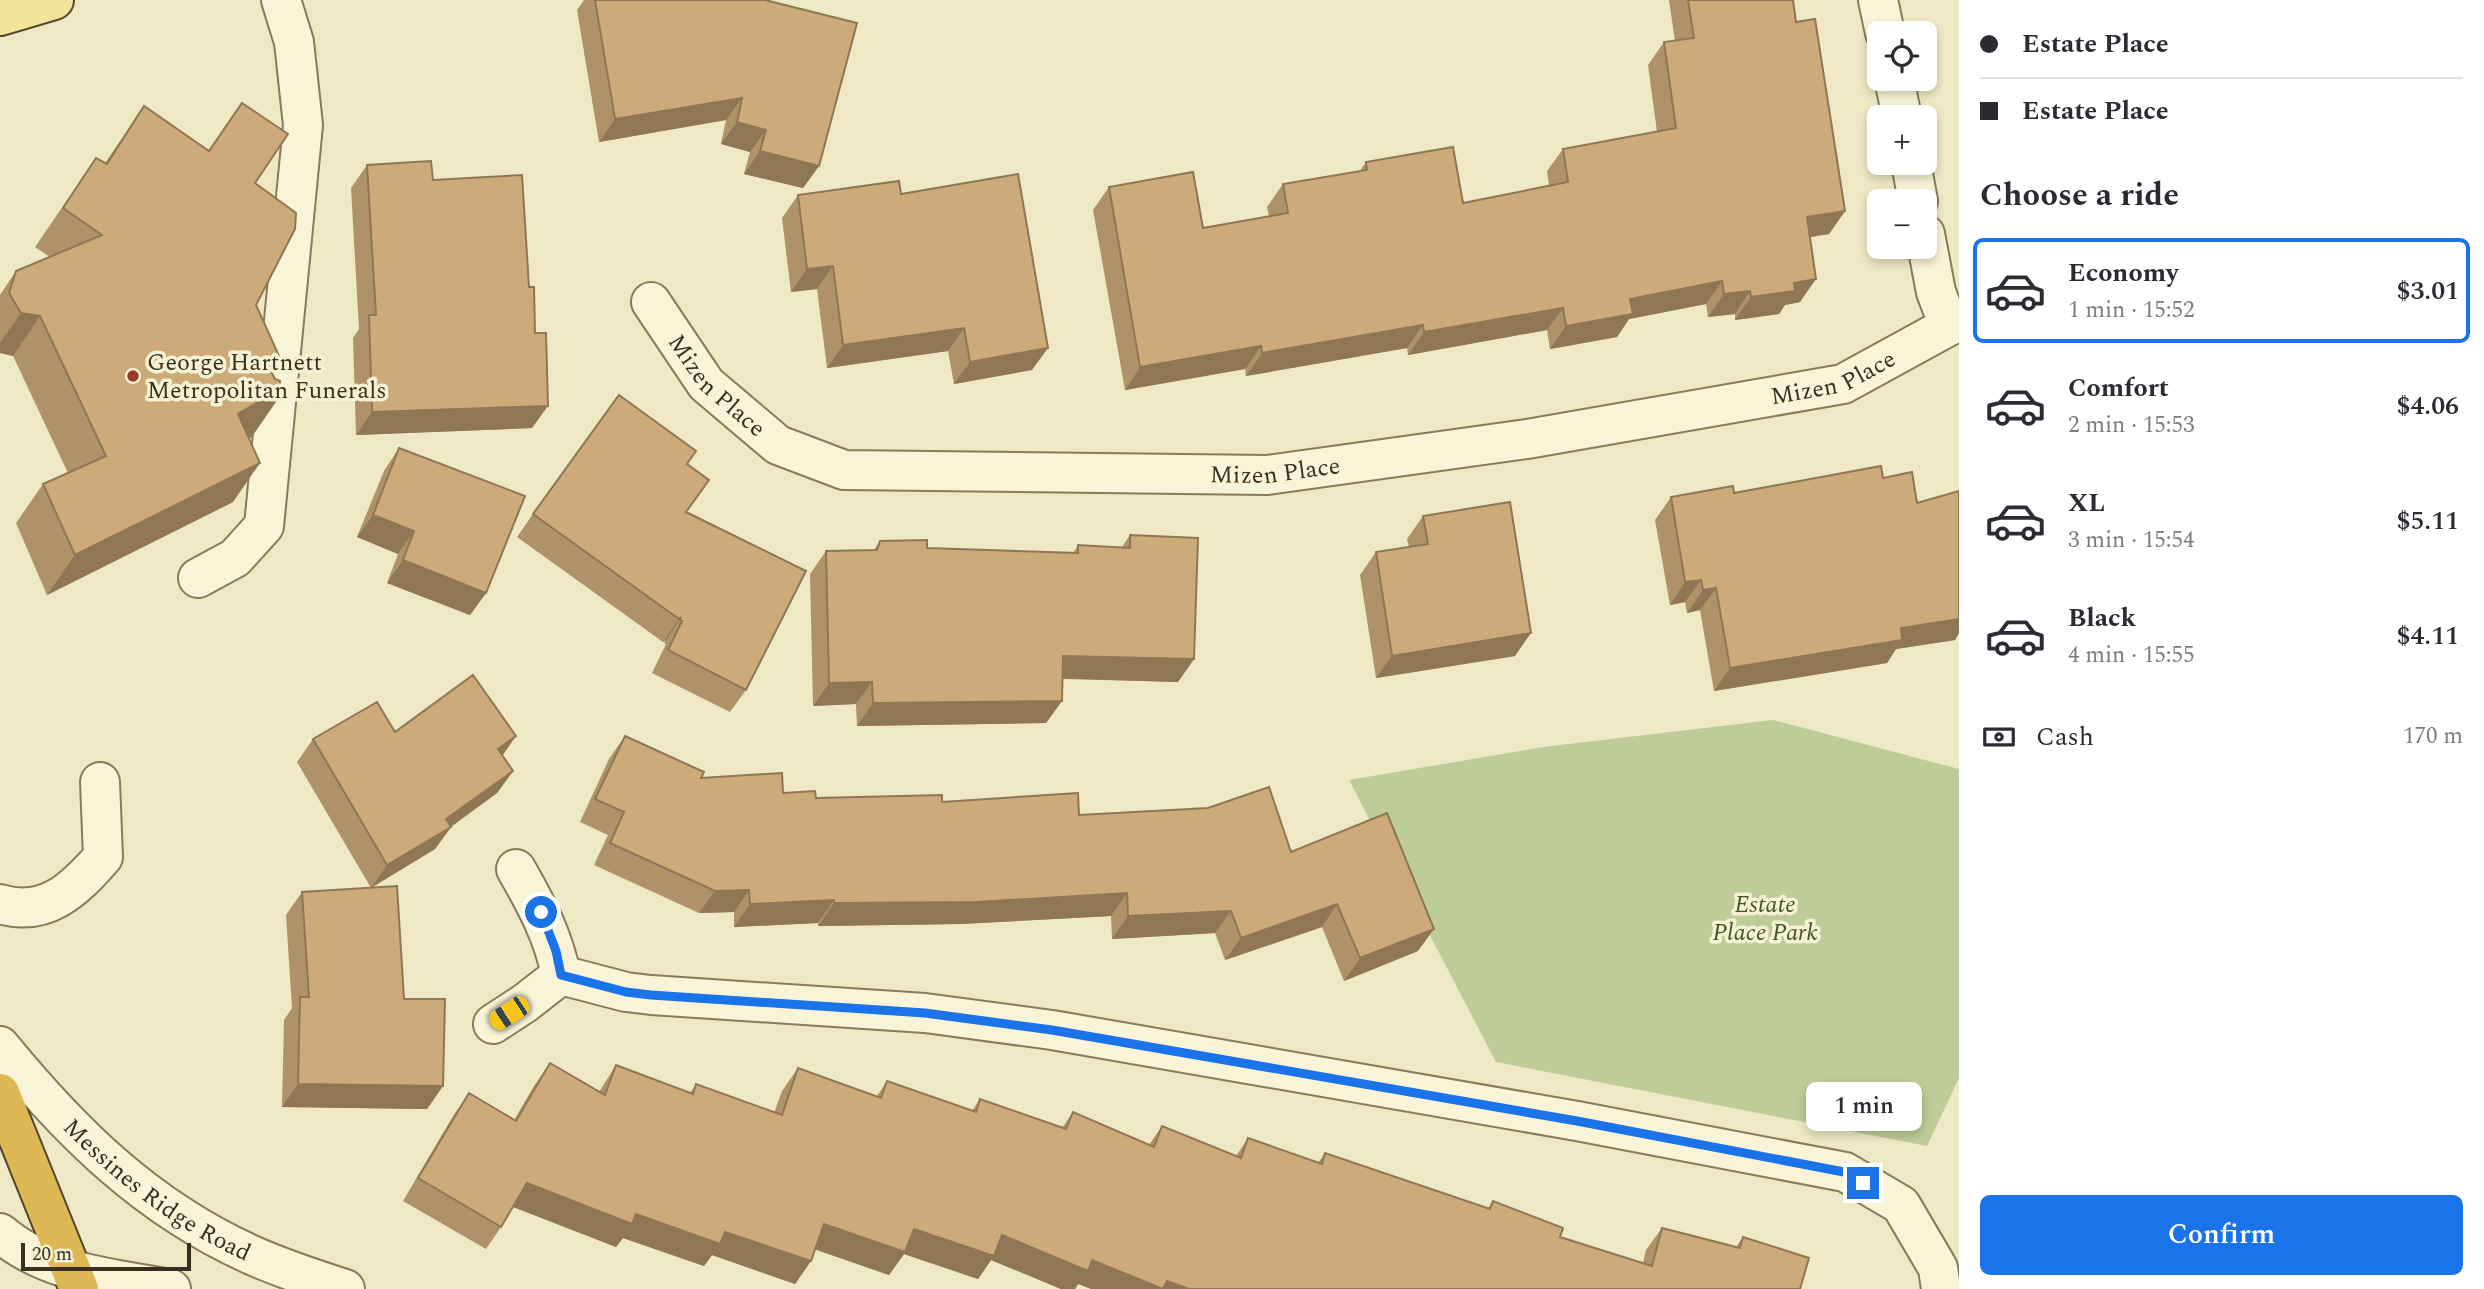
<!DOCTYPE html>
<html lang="en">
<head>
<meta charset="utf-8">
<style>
	body { margin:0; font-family:Spectral,serif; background:#f2f2f3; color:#2b2b33; height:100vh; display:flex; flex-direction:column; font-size:26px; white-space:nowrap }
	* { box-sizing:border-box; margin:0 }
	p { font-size:23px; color:#7c7c81 }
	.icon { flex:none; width:38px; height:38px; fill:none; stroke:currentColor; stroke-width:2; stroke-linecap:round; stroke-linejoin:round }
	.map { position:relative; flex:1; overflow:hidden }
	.panel { display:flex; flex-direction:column; background:#fff; width:525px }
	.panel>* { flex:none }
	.guide { display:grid; align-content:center; height:154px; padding:0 21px; background:#fff }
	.controls { position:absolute; left:1867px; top:21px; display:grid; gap:14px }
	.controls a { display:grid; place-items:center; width:70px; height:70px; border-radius:10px; background:#fff; box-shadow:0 4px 10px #0003; font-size:35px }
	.scale { position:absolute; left:21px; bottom:18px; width:170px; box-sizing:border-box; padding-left:7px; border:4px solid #392f1e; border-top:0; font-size:19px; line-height:24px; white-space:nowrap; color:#392f1e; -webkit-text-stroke:5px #f5f1d3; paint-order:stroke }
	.end { position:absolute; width:32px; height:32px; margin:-16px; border:9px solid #1a73e8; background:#fff; box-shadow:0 0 0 4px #fff }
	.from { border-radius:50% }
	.bubble { position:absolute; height:49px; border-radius:10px; background:#fff; box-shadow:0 4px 10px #0003; font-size:23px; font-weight:600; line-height:49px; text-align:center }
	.car { position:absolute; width:21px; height:42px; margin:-21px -10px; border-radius:9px; box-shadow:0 0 5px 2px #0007; background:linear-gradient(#f5c518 24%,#345 0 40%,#f5c518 0 76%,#345 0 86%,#f5c518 0) }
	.guide b { display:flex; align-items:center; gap:24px; height:66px; font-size:26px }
	.guide b+b { border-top:2px solid #e1e1e2 }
	.guide i { width:18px; height:18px; background:#2b2b33 }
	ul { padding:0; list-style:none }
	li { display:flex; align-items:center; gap:21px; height:105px; margin:0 14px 10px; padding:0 7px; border:4px solid transparent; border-radius:10px }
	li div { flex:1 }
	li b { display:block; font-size:26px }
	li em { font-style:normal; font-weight:600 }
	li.selected { border-color:#1a73e8 }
	li>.icon { width:63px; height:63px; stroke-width:1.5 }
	h2 { padding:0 21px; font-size:32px; line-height:84px }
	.pay { display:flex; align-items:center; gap:18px; height:77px; padding:0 21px; font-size:26px }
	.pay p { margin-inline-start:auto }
	.button { display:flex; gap:14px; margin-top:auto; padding:14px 21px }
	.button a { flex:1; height:80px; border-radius:10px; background:#1a73e8; color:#fff; font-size:28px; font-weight:600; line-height:80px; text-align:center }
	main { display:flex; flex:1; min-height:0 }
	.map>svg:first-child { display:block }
</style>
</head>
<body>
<main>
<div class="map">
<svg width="1959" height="1289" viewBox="0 0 1959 1289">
	<rect width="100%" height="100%" fill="#eee8c4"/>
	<path fill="#bdcc98" d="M 1773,720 L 1959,769 L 1959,1078 L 1927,1146 L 1496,1062 L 1349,780 L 1543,747 Z"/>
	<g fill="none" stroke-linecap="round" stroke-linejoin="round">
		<defs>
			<g id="minor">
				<path d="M 1878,0 L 1885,33"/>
				<path d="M 1894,79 L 1902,117"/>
				<path d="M 1911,163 L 1918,201"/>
				<path d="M 1925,234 L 1936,292 L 1949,326"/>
				<path id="s1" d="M 651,302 L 706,384 L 778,445 L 844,470 L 1267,475 L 1527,439 L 1843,384 L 1949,326"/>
				<path d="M 198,578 L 235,558 L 264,526 L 303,125 L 294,42 L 281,0"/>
				<path d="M 0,904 C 46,918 75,889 103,857 L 100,782"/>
				<path d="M 561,975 L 626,992 L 651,995 L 925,1013 L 1052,1030 L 1577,1121 L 1845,1172 L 1901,1205 L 1938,1268 L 1941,1289"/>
				<path d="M 493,1024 L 525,1003 L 561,975 C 553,935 536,904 516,869"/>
				<path id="s2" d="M 0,1046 C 72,1134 148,1209 254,1256 C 283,1269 314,1279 345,1289"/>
				<path d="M 0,1233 C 48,1274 112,1278 171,1289"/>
			</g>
			<path id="major" d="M 0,16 L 54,0"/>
			<path id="highway" d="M 0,1093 L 79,1289"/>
		</defs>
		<use href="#minor" stroke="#897b5a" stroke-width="42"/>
		<use href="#major" stroke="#56482e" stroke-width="42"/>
		<use href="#highway" stroke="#56482e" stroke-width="42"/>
		<use href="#minor" stroke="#f9f4d7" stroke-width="38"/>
		<use href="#major" stroke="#f1e59c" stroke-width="38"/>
		<use href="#highway" stroke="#ddb855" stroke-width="38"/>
	</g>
	<path fill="#af9269" d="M 584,0 L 765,0 L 819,166 L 803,188 L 744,174 L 750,152 L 721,144 L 726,120 L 599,142 L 577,10 Z
		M 1669,0 L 1793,0 L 1796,22 L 1845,211 L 1829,234 L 1810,237 L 1800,302 L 1785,305 L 1779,314 L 1735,320 L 1735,314 L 1708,317 L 1706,304 L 1629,319 L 1617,337 L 1550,349 L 1547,330 L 1408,355 L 1407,348 L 1246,376 L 1245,369 L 1125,390 L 1093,210 L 1109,187 L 1203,228 L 1269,216 L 1267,207 L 1283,184 L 1359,172 L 1366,162 L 1463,203 L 1549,186 L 1547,171 L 1563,149 L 1657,132 L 1648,65 L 1664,42 L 1675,41 Z
		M 144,106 L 255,183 L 256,305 L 280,358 L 271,371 L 251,438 L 249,438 L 233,502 L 47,595 L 16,523 L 43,484 L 68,473 L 13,356 L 0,353 L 0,295 L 16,271 L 50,257 L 35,247 L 96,158 L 105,163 Z
		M 367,165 L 433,180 L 529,287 L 535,333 L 532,428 L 356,435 L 353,338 L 359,329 L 351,188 Z
		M 901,194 L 1032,370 L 954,384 L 948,351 L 827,368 L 817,289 L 791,292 L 782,218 L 798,195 Z
		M 399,448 L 486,593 L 470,615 L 387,583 L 398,554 L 357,537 L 384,471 Z
		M 687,464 L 686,512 L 746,690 L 730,712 L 652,673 L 666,644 L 664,643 L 666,640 L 663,642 L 517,537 L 533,514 Z
		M 1883,478 L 1917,503 L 1959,491 L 1959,633 L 1955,640 L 1896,649 L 1887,663 L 1714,691 L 1700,610 L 1687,613 L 1685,602 L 1670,605 L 1655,520 L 1671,497 L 1734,493 Z
		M 1423,516 L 1515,656 L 1376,678 L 1360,575 L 1376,552 L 1409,547 L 1407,539 Z
		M 1130,535 L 1194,659 L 1178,682 L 1063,679 L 1062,701 L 1046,723 L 857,726 L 856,704 L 813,706 L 810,574 L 826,551 L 874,550 L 880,541 L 927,548 L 1073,553 L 1078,545 L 1122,547 Z
		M 395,732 L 502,756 L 513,771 L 497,793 L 451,827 L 435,849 L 372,887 L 404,999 L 443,1086 L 427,1109 L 282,1107 L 284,1020 L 292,1008 L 286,915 L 302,892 L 371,888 L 297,762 L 313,739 Z
		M 625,736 L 701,778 L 783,793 L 816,798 L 942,802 L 1079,815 L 1291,852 L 1418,951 L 1344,981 L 1322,927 L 1225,960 L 1215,933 L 1112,939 L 1111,916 L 961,924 L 818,926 L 818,923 L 734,927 L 734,912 L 699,913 L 594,865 L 608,835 L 580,822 L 609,759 Z
		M 550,1063 L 599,1092 L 616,1065 L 690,1093 L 696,1084 L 774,1113 L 782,1091 L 798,1068 L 877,1096 L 887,1081 L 972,1111 L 980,1099 L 1062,1128 L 1073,1112 L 1149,1145 L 1162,1126 L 1236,1156 L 1248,1138 L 1318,1163 L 1325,1153 L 1488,1208 L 1493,1201 L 1560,1237 L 1643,1263 L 1646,1250 L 1662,1228 L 1736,1247 L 1743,1237 L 1800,1289 L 1078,1284 L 1075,1289 L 1061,1289 L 991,1260 L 978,1279 L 904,1254 L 889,1275 L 815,1249 L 811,1261 L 795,1284 L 712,1255 L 704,1266 L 623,1238 L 616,1247 L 513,1207 L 501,1227 L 486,1249 L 403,1201 L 453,1116 L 469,1093 L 514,1120 L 534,1086 Z"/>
	<path fill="#8f7755" d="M 742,98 L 726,120 L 599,142 L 615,119 Z
		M 737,122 L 766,130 L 750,152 L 721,144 Z
		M 760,151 L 819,166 L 803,188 L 744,174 Z
		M 1845,211 L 1829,234 L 1791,240 L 1807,217 Z
		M 833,266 L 817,289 L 791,292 L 807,269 Z
		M 1816,279 L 1800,302 L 1785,305 L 1779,314 L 1735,320 L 1751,297 L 1794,283 Z
		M 1722,281 L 1706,304 L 1629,319 L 1617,337 L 1550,349 L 1566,326 L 1630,299 Z
		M 1750,291 L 1735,314 L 1708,317 L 1724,294 Z
		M 1563,308 L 1547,330 L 1408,355 L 1424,332 Z
		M 21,313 L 40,316 L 13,356 L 0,353 L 0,343 Z
		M 1423,325 L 1407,348 L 1246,376 L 1262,353 Z
		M 964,328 L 948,351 L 827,368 L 843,345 Z
		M 1261,346 L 1245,369 L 1125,390 L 1140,367 Z
		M 1048,348 L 1032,370 L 954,384 L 970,362 Z
		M 280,358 L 253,397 L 268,365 Z
		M 278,399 L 251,438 L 235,439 L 238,414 L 262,400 Z
		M 548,406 L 532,428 L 356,435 L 372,412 Z
		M 260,463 L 233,502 L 47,595 L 75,555 Z
		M 373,515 L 414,531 L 398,554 L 357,537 Z
		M 403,560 L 486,593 L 470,615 L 387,583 Z
		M 1701,580 L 1685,602 L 1670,605 L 1685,582 Z
		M 1716,588 L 1700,610 L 1687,613 L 1703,590 Z
		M 681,617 L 666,640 L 663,642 L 679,619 Z
		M 1959,619 L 1959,633 L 1955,640 L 1896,649 L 1887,663 L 1714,691 L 1730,668 L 1901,628 Z
		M 1531,633 L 1515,656 L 1376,678 L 1392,656 Z
		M 1063,656 L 1194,659 L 1178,682 L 1048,678 Z
		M 872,682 L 856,704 L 813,706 L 829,683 Z
		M 1062,701 L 1046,723 L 857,726 L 873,703 Z
		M 516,736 L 500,759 L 498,749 Z
		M 513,771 L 497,793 L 449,828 L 451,827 L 435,849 L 371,888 L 387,865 L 446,819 Z
		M 749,890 L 734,912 L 699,913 L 715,891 Z
		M 1127,893 L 1111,916 L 961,924 L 818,926 L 834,903 Z
		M 834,900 L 818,923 L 734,927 L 750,904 Z
		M 1337,904 L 1322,927 L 1225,960 L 1241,938 Z
		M 1231,911 L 1215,933 L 1112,939 L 1128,916 Z
		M 1434,929 L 1418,951 L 1344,981 L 1360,958 Z
		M 298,1084 L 443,1086 L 427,1109 L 282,1107 Z
		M 527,1183 L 636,1214 L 725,1232 L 811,1261 L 795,1284 L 712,1255 L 704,1266 L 623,1238 L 616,1247 L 511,1206 Z
		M 824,1224 L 914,1229 L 1002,1235 L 1167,1281 L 1189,1289 L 1091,1289 L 1078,1284 L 1075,1289 L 1061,1289 L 991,1260 L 978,1279 L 904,1254 L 889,1275 L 808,1247 Z"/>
	<path fill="#ccaa7a" stroke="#8f7755" stroke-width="2" d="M 595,0 L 765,0 L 857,23 L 819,166 L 760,151 L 766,130 L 737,122 L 742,98 L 615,119 Z
		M 1688,0 L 1793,0 L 1796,22 L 1815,19 L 1845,211 L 1807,217 L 1816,279 L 1794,283 L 1795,291 L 1751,297 L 1750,291 L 1724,294 L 1722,281 L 1630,299 L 1633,314 L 1566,326 L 1563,308 L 1424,332 L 1423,325 L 1262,353 L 1261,346 L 1140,367 L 1109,187 L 1193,172 L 1203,228 L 1288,213 L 1283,184 L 1367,170 L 1366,162 L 1453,147 L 1463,203 L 1568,182 L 1563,149 L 1676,128 L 1664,42 L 1694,38 Z
		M 242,103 L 288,134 L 255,183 L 296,213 L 295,229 L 256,305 L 280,358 L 268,365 L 275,379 L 280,381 L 278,399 L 262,400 L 238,414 L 260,463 L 75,555 L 43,484 L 106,456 L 40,316 L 21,313 L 9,293 L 16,271 L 102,235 L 63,208 L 96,158 L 107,164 L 144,106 L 209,151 Z
		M 431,161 L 433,180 L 522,175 L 529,287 L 534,287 L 535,333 L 546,333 L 548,406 L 372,412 L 369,315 L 376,315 L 367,165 Z
		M 1018,174 L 1048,348 L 970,362 L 964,328 L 843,345 L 833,266 L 807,269 L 798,195 L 899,181 L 901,194 Z
		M 619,395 L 696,451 L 687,464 L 709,480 L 686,512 L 806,571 L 746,690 L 668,650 L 682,621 L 680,620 L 681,617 L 679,619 L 533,514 Z
		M 399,448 L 525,496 L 486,593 L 403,560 L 414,531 L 373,515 Z
		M 1881,466 L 1883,478 L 1912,472 L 1917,503 L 1959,491 L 1959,619 L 1901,628 L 1902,640 L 1730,668 L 1716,588 L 1703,590 L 1701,580 L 1685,582 L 1671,497 L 1733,486 L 1734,493 Z
		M 1510,502 L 1531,633 L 1392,656 L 1376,552 L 1428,544 L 1423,516 Z
		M 1130,535 L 1198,538 L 1194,659 L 1063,656 L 1062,701 L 873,703 L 872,682 L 829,683 L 826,551 L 877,550 L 880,541 L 927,540 L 927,548 L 1078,553 L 1078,545 L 1130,548 Z
		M 473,675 L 516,736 L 498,749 L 513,771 L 446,819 L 451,827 L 387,865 L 313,739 L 377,702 L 395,732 Z
		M 625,736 L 704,772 L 701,778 L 782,773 L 783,793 L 815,791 L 816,798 L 942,795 L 942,802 L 1078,793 L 1079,815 L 1208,808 L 1269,787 L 1291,852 L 1387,813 L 1434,929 L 1360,958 L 1337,904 L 1241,938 L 1231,911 L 1128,916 L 1127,893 L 977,902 L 834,903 L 834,900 L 750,904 L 749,890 L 715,891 L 610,843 L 624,812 L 595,799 Z
		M 397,886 L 404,999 L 445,999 L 443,1086 L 298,1084 L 300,997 L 309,997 L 302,892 Z
		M 550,1063 L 605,1095 L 616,1065 L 693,1094 L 696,1084 L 782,1115 L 798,1068 L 881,1098 L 887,1081 L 976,1112 L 980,1099 L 1066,1129 L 1073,1112 L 1154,1147 L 1162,1126 L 1241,1158 L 1248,1138 L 1322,1164 L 1325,1153 L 1490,1209 L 1493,1201 L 1563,1228 L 1560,1237 L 1652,1266 L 1662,1228 L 1740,1248 L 1743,1237 L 1809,1258 L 1800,1289 L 1189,1289 L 1167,1281 L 1163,1289 L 1092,1260 L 1088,1271 L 1002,1235 L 994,1256 L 914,1229 L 905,1252 L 824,1224 L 811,1261 L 725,1232 L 720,1244 L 636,1214 L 632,1224 L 527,1183 L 501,1227 L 418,1178 L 469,1093 L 516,1121 Z"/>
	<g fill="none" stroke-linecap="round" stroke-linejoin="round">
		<path stroke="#1a73e8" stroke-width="9" d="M 541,912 L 556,951 L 561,975 L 626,992 L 651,995 L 925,1013 L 1052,1030 L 1577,1121 L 1844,1172 L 1863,1183"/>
	</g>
	<circle fill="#983b2a" stroke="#f5f1d3" stroke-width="2.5" cx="133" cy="376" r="7"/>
	<g text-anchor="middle" stroke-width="7" stroke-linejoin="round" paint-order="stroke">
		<g font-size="24" fill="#392f1e" stroke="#f5f1d3" text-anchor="start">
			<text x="147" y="370">George Hartnett<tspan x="147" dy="28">Metropolitan Funerals</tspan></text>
		</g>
		<g font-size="24" fill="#392f1e" stroke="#f5f1d3">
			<text dy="8" stroke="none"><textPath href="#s1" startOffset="1262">Mizen Place</textPath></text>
			<text dy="8" stroke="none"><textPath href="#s1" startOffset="107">Mizen Place</textPath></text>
			<text dy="8" stroke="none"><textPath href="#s1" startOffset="695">Mizen Place</textPath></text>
			<text dy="8" stroke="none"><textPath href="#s2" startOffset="215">Messines Ridge Road</textPath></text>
		</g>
		<g font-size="24" font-style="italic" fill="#415525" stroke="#f5f1d3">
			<text x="1765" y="912">Estate<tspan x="1765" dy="28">Place Park</tspan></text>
		</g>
	</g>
</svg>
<div class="controls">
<a><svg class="icon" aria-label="locate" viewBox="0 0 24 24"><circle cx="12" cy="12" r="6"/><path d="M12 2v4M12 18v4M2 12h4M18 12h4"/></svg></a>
<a>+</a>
<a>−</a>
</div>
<div class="scale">20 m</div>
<i class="end from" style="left:541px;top:912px"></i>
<i class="end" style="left:1863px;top:1183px"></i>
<div class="bubble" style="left:1806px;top:1082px;width:116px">1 min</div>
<i class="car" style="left:509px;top:1013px;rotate:237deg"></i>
</div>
<section class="panel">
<div class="guide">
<b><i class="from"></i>Estate Place</b>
<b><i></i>Estate Place</b>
</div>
<h2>Choose a ride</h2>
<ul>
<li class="selected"><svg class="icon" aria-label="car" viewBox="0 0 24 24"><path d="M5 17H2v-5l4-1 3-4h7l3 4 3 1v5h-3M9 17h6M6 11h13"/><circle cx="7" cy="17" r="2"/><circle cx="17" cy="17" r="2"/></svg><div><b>Economy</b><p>1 min · 15:52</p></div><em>$3.01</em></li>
<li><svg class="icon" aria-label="car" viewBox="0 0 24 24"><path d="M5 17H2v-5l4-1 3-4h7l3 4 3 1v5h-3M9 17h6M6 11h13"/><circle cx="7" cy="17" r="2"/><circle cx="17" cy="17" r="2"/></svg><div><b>Comfort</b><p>2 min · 15:53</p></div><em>$4.06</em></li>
<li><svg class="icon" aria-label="car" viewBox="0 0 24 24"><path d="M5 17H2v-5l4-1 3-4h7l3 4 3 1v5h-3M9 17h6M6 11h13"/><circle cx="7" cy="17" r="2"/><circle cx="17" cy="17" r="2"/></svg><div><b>XL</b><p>3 min · 15:54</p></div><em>$5.11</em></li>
<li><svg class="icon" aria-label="car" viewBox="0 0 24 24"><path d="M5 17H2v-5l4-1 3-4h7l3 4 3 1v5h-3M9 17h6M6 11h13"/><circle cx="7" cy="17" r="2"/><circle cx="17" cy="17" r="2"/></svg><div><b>Black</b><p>4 min · 15:55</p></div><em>$4.11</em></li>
</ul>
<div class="pay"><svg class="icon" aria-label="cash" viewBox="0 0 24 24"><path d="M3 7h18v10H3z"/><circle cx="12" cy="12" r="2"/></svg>Cash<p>170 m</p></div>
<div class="button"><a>Confirm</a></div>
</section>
</main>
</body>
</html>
